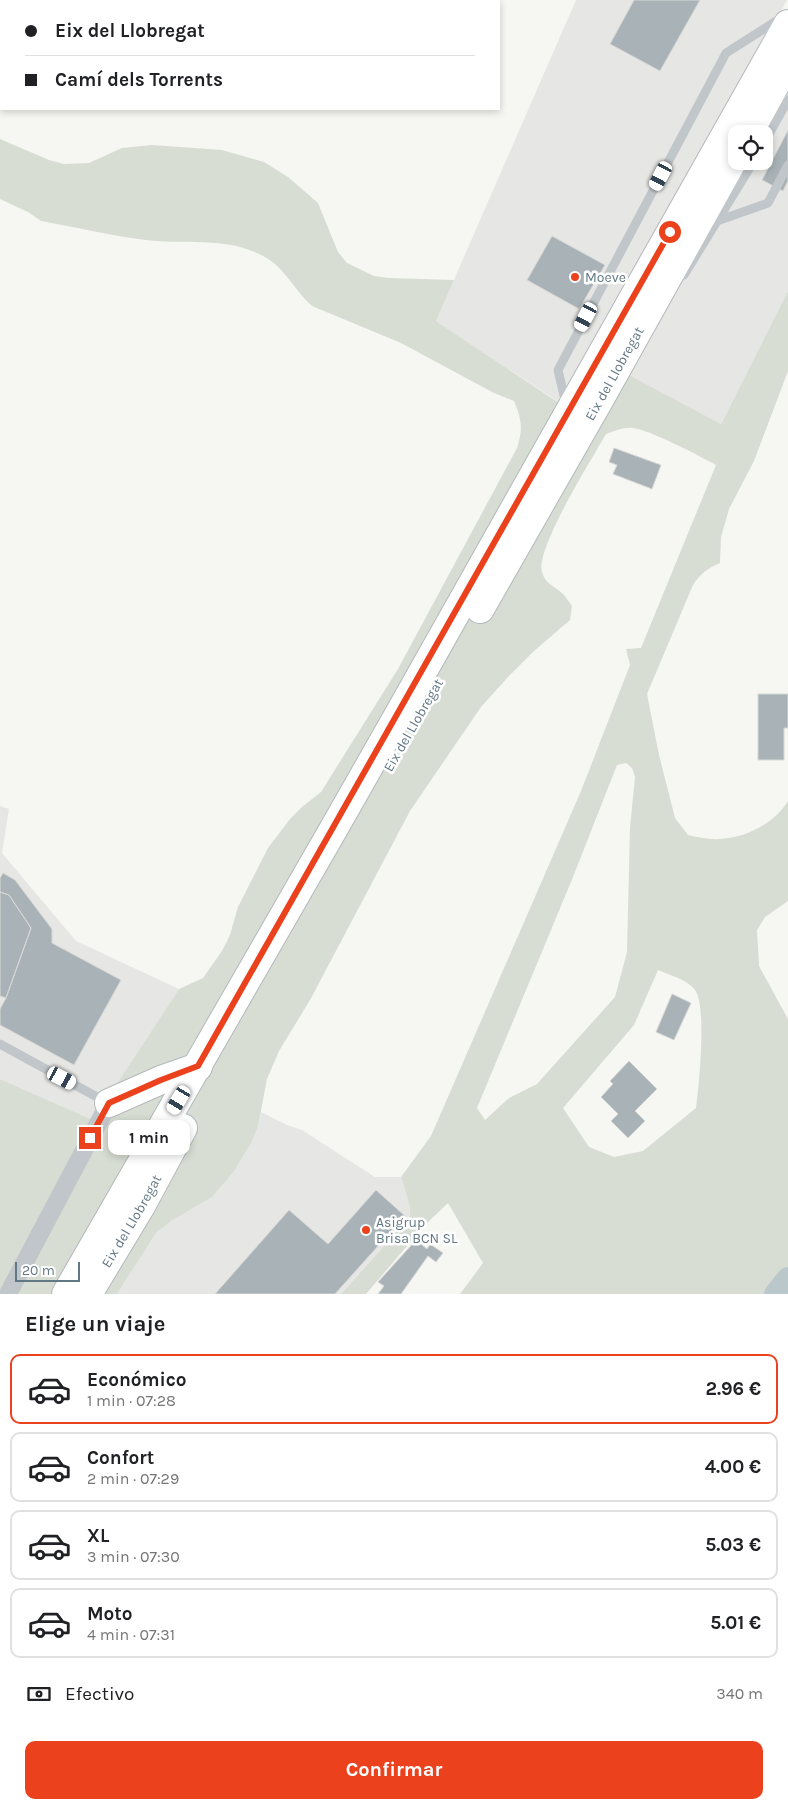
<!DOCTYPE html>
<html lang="es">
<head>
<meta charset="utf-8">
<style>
	body { margin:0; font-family:Karla,sans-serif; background:#f6f6f6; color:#202124; height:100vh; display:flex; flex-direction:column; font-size:19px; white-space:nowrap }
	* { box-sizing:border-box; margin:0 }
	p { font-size:16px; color:#757577 }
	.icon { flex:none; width:28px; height:28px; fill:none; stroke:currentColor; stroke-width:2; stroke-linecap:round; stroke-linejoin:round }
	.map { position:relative; height:1294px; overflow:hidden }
	.side { display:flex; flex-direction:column; background:#fff; flex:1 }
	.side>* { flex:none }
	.top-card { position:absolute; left:0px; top:0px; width:500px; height:110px; box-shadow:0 2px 8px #0003; display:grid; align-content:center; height:110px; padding:0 25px; background:#fff }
	.buttons { position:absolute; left:728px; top:125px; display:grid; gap:10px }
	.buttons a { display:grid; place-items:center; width:45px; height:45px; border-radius:10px; background:#fff; box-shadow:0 2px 8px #0003; font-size:25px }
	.scale { position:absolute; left:15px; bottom:12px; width:65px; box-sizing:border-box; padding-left:5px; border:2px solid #637885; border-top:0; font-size:14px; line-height:18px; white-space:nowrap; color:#637885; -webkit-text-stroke:4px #fff; paint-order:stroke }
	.end { position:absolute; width:22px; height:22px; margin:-11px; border:6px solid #eb411d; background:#fff; box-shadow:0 0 0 2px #fff }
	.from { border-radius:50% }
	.bubble { position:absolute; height:35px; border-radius:10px; background:#fff; box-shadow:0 2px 8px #0003; font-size:16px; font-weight:700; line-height:35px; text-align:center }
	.car { position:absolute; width:15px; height:30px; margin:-15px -8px; border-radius:6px; box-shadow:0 0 4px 1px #0007; background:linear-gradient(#fff 24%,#345 0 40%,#fff 0 76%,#345 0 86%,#fff 0) }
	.top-card b { display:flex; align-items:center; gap:18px; height:48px; font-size:19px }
	.top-card b+b { border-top:1px solid #e0e0e0 }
	.top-card i { width:12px; height:12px; background:#202124 }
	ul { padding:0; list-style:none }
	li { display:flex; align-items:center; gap:15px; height:70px; margin:0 10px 8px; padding:0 15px; border:2px solid #e0e0e0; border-radius:10px }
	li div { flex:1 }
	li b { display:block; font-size:19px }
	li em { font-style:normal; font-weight:700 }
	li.selected { border-color:#eb411d }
	li>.icon { width:45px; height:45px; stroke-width:1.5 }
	h2 { padding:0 25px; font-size:22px; line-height:60px }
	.pay { display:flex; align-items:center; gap:12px; height:55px; padding:0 25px; font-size:19px }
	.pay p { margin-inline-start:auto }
	.action { display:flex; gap:10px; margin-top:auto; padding:10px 25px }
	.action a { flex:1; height:58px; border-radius:10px; background:#eb411d; color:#fff; font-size:20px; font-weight:700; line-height:58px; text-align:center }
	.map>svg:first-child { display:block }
</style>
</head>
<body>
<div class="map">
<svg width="788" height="1294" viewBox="0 0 788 1294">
	<rect width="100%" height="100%" fill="#f6f6f2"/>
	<path fill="#e6e7e5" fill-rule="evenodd" d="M 576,0 L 787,0 L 757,57 L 788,74 L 788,291 L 721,424 L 588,353 L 560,403 L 436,321 ZM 736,134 L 764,134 L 764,161 L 736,161 Z
		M 0,806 L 9,809 L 2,853 L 76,941 L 179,989 L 93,1120 L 0,1079 Z
		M 261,1112 L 287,1125 L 302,1130 L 375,1177 L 401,1177 L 410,1207 L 410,1217 L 341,1294 L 117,1294 L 156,1233 L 171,1221 L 212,1197 L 258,1126 Z"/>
	<path fill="#d7ddd3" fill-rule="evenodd" d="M 0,139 L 49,160 L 64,164 L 89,163 L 122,148 L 152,145 L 222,150 L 264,162 L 288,177 L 318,203 L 338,252 L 347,263 L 374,276 L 388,278 L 454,280 L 436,321 L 559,403 L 588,353 L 721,424 L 788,291 L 788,371 L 754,461 L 729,509 L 721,537 L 720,563 C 708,568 700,574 693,585 L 647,694 L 659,755 L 675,818 L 688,835 C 697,837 709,840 719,839 C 745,838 774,824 788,801 L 788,901 L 765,917 L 757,930 L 759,966 L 788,1019 L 788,1294 L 460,1294 L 483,1263 L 448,1203 L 425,1225 L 366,1294 L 341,1294 L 410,1217 L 410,1207 L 401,1177 L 431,1136 L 581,791 L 630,665 L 626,649 L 641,648 L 716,465 C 700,456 650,430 633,428 C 624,427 615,431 606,434 C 592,459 535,549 542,572 C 545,584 555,586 563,594 C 566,597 569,602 572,606 L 570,620 L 534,651 L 508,677 L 481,707 L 410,811 L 310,1000 L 279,1051 L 267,1079 L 258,1126 L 252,1141 L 234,1171 L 212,1197 L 171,1221 L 156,1233 L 117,1294 L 0,1294 L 0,1079 L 93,1120 L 179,989 L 203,978 L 222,951 L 230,935 L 238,907 L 268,848 L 290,819 L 302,807 L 321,792 L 398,669 L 517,448 C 523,429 522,420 514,401 L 494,393 L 401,343 L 312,306 C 295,291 285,268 265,257 C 228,236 186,245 146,240 C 111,236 76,227 41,221 L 28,212 L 0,199 ZM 626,763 L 632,768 L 635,777 L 630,828 L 627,952 L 615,997 L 537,1084 L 509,1098 L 485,1120 L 477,1108 L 573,877 L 617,765 ZM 658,970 C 669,975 687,979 695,990 C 707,1005 699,1087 696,1108 L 643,1151 L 614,1157 L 589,1147 L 563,1108 L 634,1025 Z"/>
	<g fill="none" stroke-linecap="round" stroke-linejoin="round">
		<path stroke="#bac8cc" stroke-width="22" d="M 775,1294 L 788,1278"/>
	</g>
	<path fill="#a9b3b7" stroke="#d7d7d5" d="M 634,0 L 700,0 L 660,71 L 610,44 Z
		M 788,130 L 788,181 L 783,191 L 762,180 Z
		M 552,236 L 605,265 L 579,309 L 527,280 Z
		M 614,448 L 661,465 L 652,489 L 613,474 L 617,465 L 609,462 Z
		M 758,694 L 788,694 L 788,728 L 784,728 L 784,760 L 758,760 Z
		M 3,873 L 15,880 L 52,929 L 52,943 L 121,980 L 74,1065 L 0,1025 L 0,1009 L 6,998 L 31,928 L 9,895 L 0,892 L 0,878 Z
		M 0,892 L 9,895 L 31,928 L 6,998 L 0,996 Z
		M 672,994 L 691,1003 L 674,1040 L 656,1032 Z
		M 629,1061 L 657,1089 L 635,1111 L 645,1121 L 628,1138 L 611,1121 L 618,1114 L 601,1097 L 613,1084 L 610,1081 Z
		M 376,1190 L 405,1216 L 335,1294 L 215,1294 L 289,1210 L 328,1244 Z
		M 416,1240 L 427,1249 L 430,1244 L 443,1253 L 436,1262 L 428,1256 L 401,1294 L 378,1294 L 384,1286 L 378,1282 Z"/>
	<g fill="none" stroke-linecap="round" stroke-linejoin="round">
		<defs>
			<g id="trunk">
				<path d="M 748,134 L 788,62"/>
				<path id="s1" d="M 480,609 L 601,397 L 736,155"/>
				<path d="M 109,1103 L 161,1080 L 198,1067"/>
				<path d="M 66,1294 C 177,1101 289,908 399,714 C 529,484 657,254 788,24"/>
				<path id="s2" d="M 88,1294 L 141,1206 L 183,1128"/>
			</g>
		</defs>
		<use href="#trunk" stroke="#b3b8bb" stroke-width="30"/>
		<path stroke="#c0c6c9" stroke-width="9" d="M 764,143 L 788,100
			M 717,221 L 768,203 L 788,165
			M 684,275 L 754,161
			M 566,404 L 558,370 L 726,53 L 781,18
			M 0,1044 L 106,1102"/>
		<path stroke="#c0c6c9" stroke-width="18" d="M 8,1294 L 109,1103"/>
		<use href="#trunk" stroke="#fff" stroke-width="28"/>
	</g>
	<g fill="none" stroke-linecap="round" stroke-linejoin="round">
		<path stroke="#eb411d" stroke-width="6" d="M 90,1138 L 109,1103 L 161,1080 L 198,1066 L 670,232"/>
	</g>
	<g fill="#eb411d" stroke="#fff" stroke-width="2">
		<circle cx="575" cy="277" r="5"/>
		<circle cx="366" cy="1230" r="5"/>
	</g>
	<g text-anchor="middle" stroke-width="5" stroke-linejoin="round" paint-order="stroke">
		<g font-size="14" fill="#637885" stroke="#fff" text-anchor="start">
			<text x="585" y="282">Moeve</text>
			<text x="376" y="1227">Asigrup<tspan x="376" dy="16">Brisa BCN SL</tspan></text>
		</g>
		<g font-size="14" fill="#637885" stroke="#fff">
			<text dy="5" stroke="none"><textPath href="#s1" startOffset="271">Eix del Llobregat</textPath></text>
			<text transform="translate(413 725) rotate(-60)" y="5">Eix del Llobregat</text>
			<text dy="5" stroke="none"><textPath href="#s2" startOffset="85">Eix del Llobregat</textPath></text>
		</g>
	</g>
</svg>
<div class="buttons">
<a><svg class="icon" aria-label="locate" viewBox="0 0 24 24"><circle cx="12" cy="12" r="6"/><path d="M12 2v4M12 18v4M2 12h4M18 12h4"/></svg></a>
</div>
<div class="scale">20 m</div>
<i class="end from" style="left:670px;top:232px"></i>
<i class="end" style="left:90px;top:1138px"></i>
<div class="bubble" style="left:108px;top:1120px;width:82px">1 min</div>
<i class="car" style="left:661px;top:176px;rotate:208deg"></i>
<i class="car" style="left:586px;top:317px;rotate:208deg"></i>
<i class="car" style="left:62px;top:1078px;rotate:118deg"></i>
<i class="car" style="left:179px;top:1100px;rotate:211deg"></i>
<div class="top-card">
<b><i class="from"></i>Eix del Llobregat</b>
<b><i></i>Camí dels Torrents</b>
</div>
</div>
<section class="side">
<h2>Elige un viaje</h2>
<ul>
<li class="selected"><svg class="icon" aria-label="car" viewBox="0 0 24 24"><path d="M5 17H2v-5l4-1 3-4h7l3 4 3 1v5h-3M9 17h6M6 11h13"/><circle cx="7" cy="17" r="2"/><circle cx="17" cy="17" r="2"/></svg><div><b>Económico</b><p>1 min · 07:28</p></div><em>2.96 €</em></li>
<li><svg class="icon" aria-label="car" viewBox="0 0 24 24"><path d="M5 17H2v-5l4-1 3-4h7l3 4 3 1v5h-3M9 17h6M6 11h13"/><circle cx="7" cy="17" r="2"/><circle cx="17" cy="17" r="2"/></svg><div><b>Confort</b><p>2 min · 07:29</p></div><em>4.00 €</em></li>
<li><svg class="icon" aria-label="car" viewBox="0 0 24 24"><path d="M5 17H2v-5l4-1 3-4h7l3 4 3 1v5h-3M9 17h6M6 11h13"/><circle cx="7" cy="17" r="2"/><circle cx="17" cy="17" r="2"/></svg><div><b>XL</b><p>3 min · 07:30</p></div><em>5.03 €</em></li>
<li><svg class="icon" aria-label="car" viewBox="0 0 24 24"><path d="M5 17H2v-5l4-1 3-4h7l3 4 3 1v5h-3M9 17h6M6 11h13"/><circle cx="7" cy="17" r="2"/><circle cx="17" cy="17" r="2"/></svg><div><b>Moto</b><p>4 min · 07:31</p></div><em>5.01 €</em></li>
</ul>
<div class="pay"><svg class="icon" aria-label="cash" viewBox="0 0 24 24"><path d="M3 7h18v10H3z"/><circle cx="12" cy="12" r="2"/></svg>Efectivo<p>340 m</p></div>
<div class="action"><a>Confirmar</a></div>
</section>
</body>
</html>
